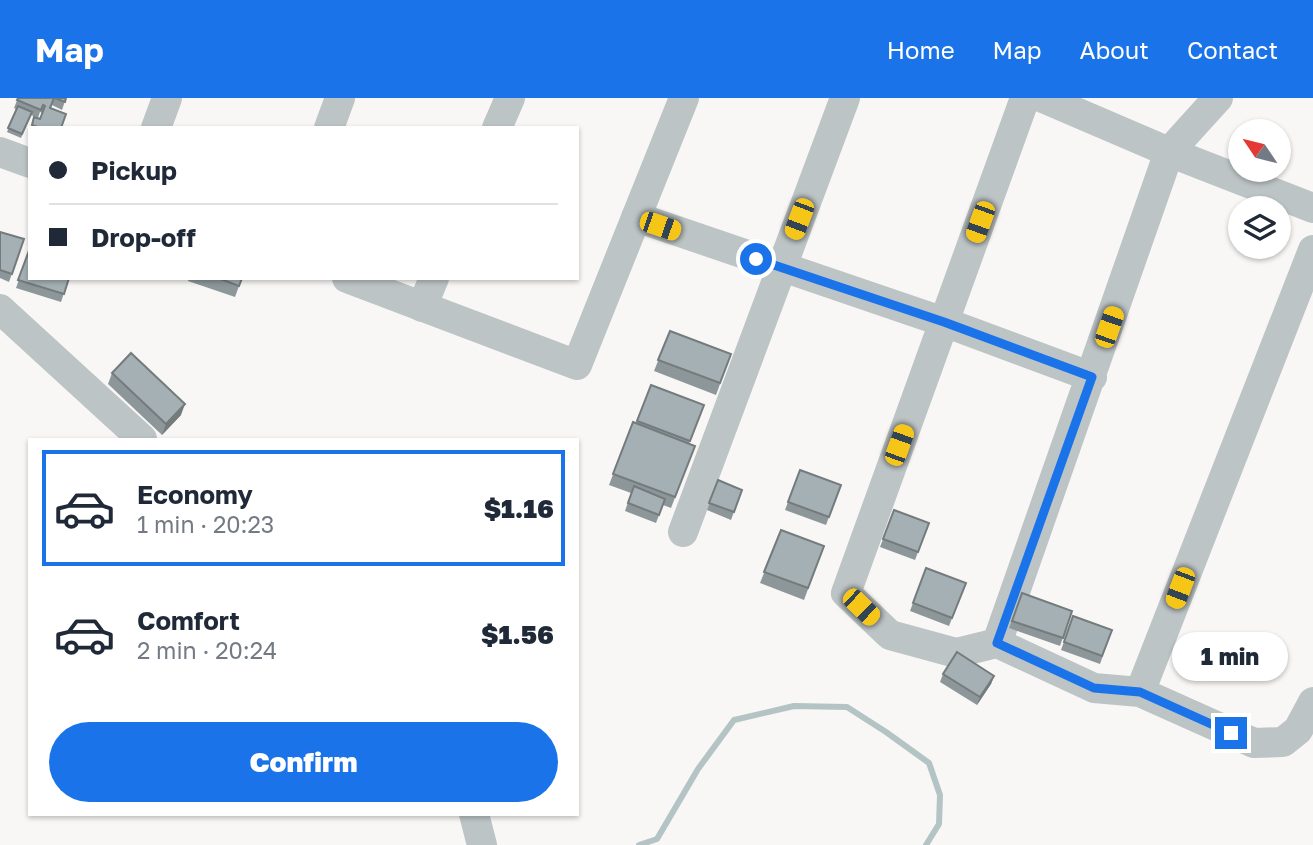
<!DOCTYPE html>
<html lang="en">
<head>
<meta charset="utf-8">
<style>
	body { margin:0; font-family:"Golos Text",sans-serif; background:#f6f6f7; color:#1f2937; height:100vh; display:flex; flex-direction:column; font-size:26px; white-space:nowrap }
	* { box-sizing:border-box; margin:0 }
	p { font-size:23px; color:#747a83 }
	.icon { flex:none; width:38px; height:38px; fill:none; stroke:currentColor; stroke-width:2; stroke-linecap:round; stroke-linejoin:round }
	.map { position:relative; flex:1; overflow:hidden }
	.details { position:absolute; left:28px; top:340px; width:551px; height:378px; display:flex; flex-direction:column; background:#fff; border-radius:0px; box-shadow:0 2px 5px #0004 }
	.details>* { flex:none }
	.top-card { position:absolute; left:28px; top:28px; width:551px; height:154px; border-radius:0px; box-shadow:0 2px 5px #0004; display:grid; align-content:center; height:154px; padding:0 21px; background:#fff }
	.needle { width:46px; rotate:305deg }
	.tools { position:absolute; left:1228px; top:21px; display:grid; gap:14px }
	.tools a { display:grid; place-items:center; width:63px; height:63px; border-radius:50%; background:#fff; box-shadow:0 2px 5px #0004; font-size:35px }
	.end { position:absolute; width:32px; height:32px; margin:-16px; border:9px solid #1a73e8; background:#fff; box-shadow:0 0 0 4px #fff }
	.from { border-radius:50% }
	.bubble { position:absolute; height:49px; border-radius:24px; background:#fff; box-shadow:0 2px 5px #0004; font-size:23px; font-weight:800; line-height:49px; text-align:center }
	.car { position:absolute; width:21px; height:42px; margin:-21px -10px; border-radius:9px; box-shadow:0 0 5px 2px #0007; background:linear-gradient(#f5c518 24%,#345 0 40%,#f5c518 0 76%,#345 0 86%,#f5c518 0) }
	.top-card b { display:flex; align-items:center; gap:24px; height:66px; font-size:26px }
	.top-card b+b { border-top:2px solid #e0e1e3 }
	.top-card i { width:18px; height:18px; background:#1f2937 }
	ul { padding:12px 0 0; list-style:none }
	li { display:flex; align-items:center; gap:21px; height:116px; margin:0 14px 10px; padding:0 7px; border:4px solid transparent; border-radius:0px }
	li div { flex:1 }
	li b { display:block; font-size:26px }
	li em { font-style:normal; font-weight:800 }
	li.current { border-color:#1a73e8 }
	li>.icon { width:63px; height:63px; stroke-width:1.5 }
	.button { display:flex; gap:14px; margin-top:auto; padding:14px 21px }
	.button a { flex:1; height:80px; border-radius:42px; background:#1a73e8; color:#fff; font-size:28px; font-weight:800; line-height:80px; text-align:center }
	header { display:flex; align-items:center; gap:42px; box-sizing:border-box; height:98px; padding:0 35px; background:#1a73e8; color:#fff }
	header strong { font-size:33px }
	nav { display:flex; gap:38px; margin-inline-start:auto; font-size:24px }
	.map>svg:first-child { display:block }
</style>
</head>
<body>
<header>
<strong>Map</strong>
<nav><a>Home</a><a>Map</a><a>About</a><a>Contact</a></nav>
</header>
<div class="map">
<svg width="1313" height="747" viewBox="0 0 1313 747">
	<rect width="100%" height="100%" fill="#f8f7f5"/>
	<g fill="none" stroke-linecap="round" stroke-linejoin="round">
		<path stroke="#b4c4c5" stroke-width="6" d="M 639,747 L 657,741 L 698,671 L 734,622 L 794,608 L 847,609 L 886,634 L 929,665 L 940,697 L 939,726 L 926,747"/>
		<path stroke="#bdc4c5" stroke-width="30" d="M 1025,0 L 846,495 L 890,537 L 956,555 L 997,545 L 1094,590 L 1140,594 L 1254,645 L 1283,644 L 1298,632 L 1313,604
			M 1043,0 L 1169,54 L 1313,110
			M 156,30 L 167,0
			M 329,30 L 340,0
			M 497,30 L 510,0
			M 0,54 L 30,65
			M 636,119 L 944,224 L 1092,279
			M 347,180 L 577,267 L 684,0
			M 422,209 L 434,180
			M 0,211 L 142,341
			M 683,434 L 845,0
			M 997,545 L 1169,54 L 1218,0
			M 1140,594 L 1313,152
			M 474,716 L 482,747"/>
	</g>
	<path fill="#8d979a" d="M 18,0 L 66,0 L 62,12 L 52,7 L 51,10 L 61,30 L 31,30 L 34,19 L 40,21 L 42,15 L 40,14 L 38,20 L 31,17 L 21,40 L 7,34 L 16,11 L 14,10 Z
		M 0,134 L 24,141 L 9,184 L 0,180 Z
		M 30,150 L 69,180 L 61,204 L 16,190 Z
		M 189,180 L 242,180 L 235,199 L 188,183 Z
		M 670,233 L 731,256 L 716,297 L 654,273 Z
		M 112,275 L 181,317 L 162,337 L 108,286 Z
		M 651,287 L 704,307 L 689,346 L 695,348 L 671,410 L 663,407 L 656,425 L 625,413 L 631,395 L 609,387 L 633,324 L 636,326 Z
		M 800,372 L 841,387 L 826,427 L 785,412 Z
		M 718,382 L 742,392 L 731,422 L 707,412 Z
		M 894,412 L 929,425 L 915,462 L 880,449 Z
		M 781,432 L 824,448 L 804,502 L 760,485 Z
		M 926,470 L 966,485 L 949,528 L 910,513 Z
		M 1022,495 L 1072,513 L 1060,548 L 1009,530 Z
		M 1073,518 L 1112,532 L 1100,566 L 1061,552 Z
		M 943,576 L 994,578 L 991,586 L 977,607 L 940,584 Z"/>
	<path fill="#737b7d" d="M 185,306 L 181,317 L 162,337 L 166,326 Z
		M 994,578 L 991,586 L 977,607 L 980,599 Z"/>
	<path fill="#a4b0b3" stroke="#737b7d" stroke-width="2" d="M 18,0 L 54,0 L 50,10 L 66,16 L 61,30 L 40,30 L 32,27 L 34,19 L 40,21 L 45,8 L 43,7 L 41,12 L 17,2 Z
		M 55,0 L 66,0 L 65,4 Z
		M 18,8 L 32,14 L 22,36 L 8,30 Z
		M 0,134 L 24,141 L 12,176 L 0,172 Z
		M 30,150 L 30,180 L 69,180 L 64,196 L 18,182 Z
		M 218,180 L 242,180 L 239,188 Z
		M 670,233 L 731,256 L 720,285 L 658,262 Z
		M 131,255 L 185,306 L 166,326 L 112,275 Z
		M 651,287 L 704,307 L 690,343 L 637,323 Z
		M 633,324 L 695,348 L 675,399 L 613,376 Z
		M 800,372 L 841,387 L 829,419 L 788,404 Z
		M 718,382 L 742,392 L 734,414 L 709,405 Z
		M 634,388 L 665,401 L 659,417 L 628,405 Z
		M 894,412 L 929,425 L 918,454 L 883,441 Z
		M 781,432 L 824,448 L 808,490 L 764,474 Z
		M 926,470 L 966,485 L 952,520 L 913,505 Z
		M 1022,495 L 1072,513 L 1063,540 L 1012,523 Z
		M 1073,518 L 1112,532 L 1102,558 L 1064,544 Z
		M 957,554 L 994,578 L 980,599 L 943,576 Z"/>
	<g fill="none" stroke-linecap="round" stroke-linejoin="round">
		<path stroke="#1a73e8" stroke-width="9" d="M 756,161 L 944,224 L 1092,279 L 997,545 L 1094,590 L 1140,594 L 1231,635"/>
	</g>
</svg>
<div class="tools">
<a><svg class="needle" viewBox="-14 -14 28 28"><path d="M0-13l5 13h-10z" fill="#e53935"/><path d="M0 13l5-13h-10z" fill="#747a83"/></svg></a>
<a><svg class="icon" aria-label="layers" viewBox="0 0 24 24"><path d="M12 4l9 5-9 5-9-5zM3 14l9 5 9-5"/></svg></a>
</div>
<i class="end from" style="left:756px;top:161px"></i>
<i class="end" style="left:1231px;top:635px"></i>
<div class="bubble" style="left:1172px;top:534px;width:116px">1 min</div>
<i class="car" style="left:799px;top:121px;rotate:201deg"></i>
<i class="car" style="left:980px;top:124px;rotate:200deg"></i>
<i class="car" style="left:660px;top:128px;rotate:109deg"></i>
<i class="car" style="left:1109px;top:229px;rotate:19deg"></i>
<i class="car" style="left:899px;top:347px;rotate:20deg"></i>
<i class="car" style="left:1180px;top:490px;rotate:201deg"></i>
<i class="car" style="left:861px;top:509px;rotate:134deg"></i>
<div class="top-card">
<b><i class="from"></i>Pickup</b>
<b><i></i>Drop-off</b>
</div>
<section class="details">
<ul>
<li class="current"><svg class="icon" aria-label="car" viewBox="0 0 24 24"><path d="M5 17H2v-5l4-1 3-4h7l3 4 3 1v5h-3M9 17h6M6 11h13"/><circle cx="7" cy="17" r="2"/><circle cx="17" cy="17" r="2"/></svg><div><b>Economy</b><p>1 min · 20:23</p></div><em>$1.16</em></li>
<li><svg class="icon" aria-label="car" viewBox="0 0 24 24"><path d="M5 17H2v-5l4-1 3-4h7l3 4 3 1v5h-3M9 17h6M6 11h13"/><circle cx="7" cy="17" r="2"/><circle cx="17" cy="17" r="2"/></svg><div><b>Comfort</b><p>2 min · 20:24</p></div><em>$1.56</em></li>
</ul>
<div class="button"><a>Confirm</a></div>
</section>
</div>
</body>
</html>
